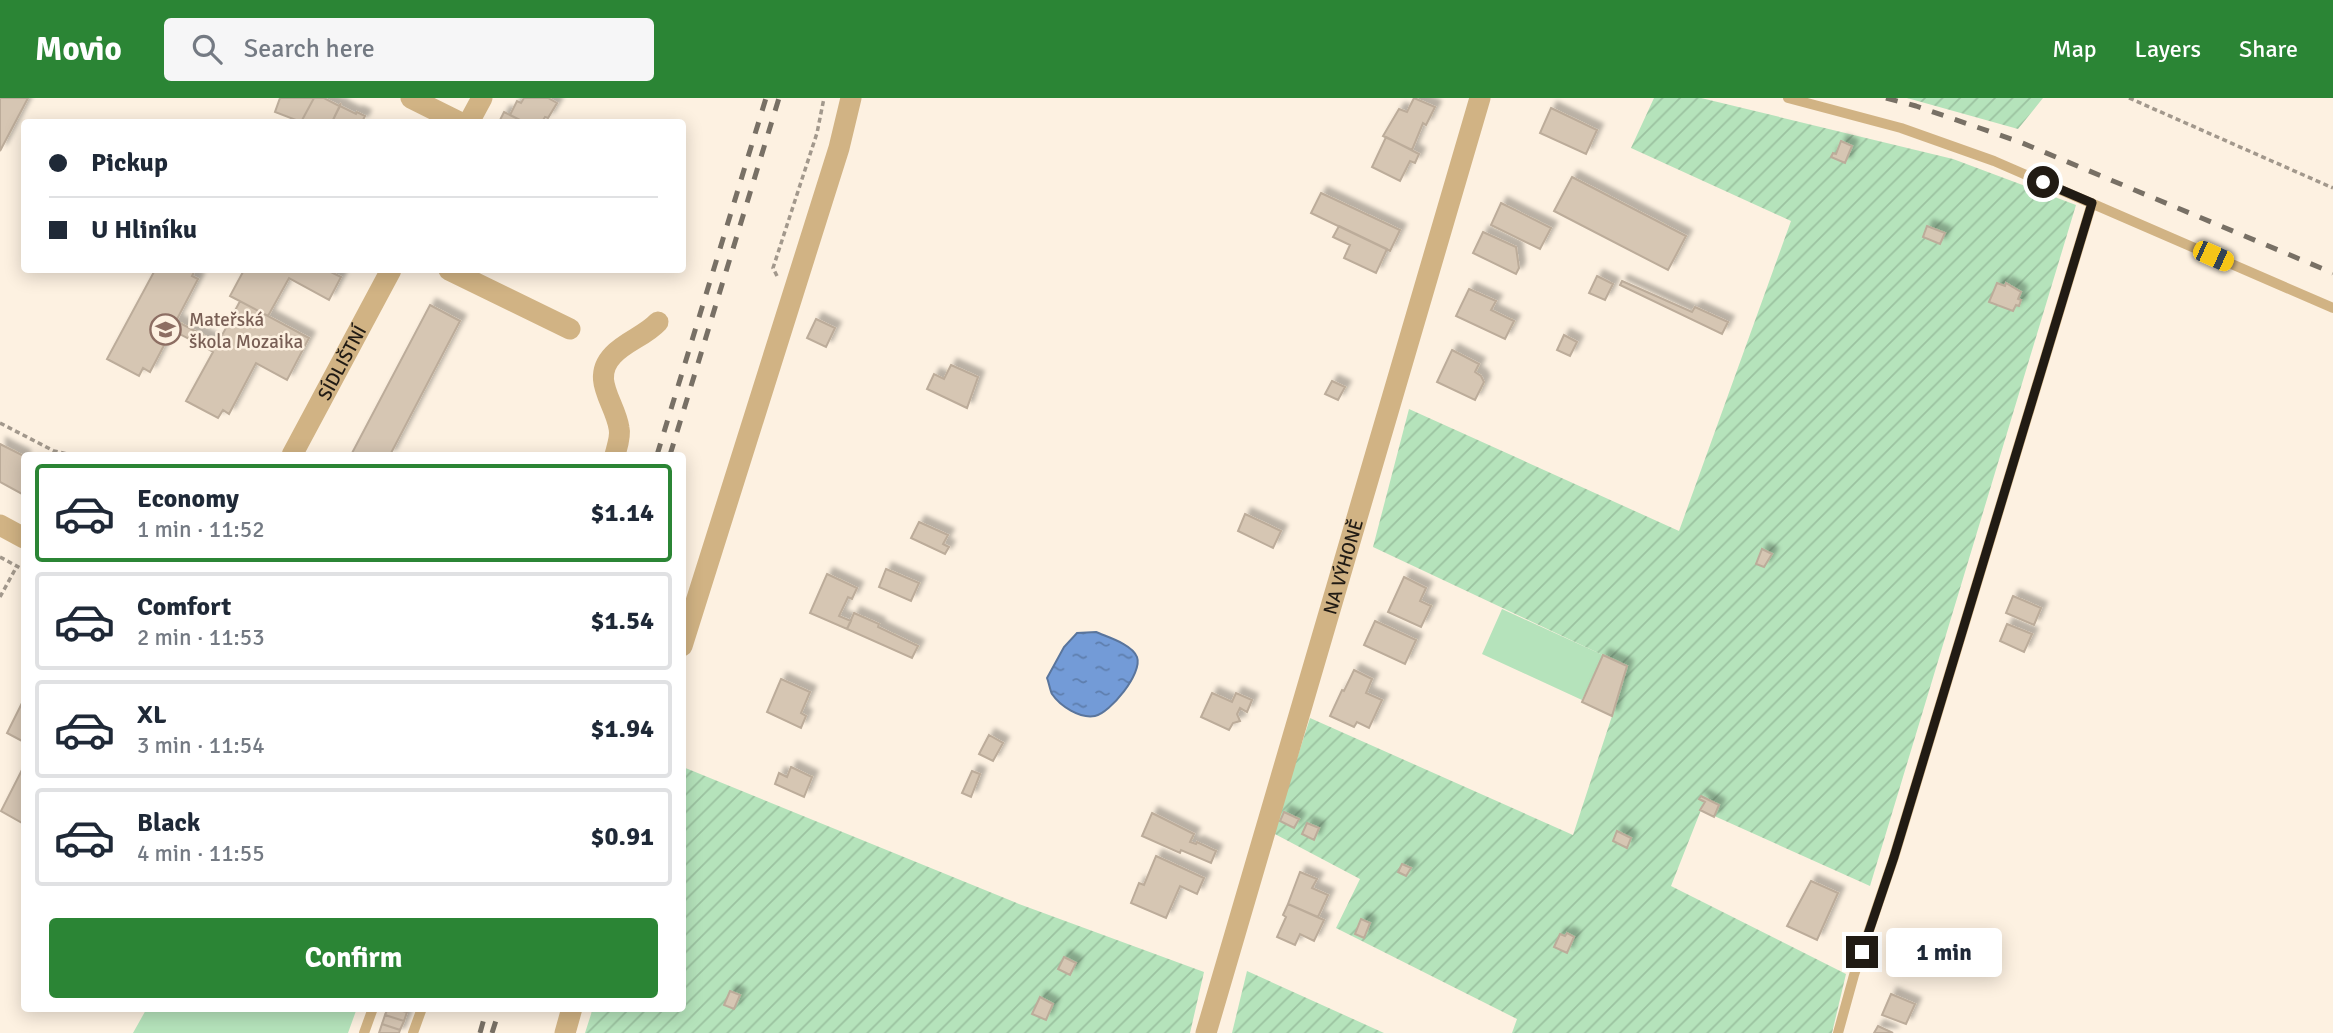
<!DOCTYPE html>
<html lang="en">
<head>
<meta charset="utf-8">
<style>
	body { margin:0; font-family:Signika,sans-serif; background:#f6f6f7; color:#1f2937; height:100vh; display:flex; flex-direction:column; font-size:26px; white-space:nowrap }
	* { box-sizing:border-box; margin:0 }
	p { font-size:23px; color:#747a83 }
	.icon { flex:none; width:38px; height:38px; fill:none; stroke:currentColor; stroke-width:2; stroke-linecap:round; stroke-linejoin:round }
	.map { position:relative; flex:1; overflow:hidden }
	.sheet { position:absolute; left:21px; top:354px; width:665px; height:560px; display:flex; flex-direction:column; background:#fff; border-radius:7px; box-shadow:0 4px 18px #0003 }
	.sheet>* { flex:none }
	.guide { position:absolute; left:21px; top:21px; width:665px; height:154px; border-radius:7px; box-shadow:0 4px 18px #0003; display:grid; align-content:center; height:154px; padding:0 28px; background:#fff }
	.end { position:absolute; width:32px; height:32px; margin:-16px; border:9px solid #211b14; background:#fff; box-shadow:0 0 0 4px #fff }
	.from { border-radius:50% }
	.bubble { position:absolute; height:49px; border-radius:7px; background:#fff; box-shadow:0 4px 18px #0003; font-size:23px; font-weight:700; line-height:49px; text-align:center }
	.car { position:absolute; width:21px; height:42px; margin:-21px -10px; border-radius:9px; box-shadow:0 0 5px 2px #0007; background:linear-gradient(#f5c518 24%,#345 0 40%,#f5c518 0 76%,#345 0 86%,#f5c518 0) }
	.guide b { display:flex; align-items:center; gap:24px; height:66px; font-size:26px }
	.guide b+b { border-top:2px solid #e0e1e3 }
	.guide i { width:18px; height:18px; background:#1f2937 }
	ul { padding:12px 0 0; list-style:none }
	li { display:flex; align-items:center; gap:21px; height:98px; margin:0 14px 10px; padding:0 14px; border:4px solid #e0e1e3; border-radius:7px }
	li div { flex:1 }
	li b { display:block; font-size:26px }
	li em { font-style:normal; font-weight:700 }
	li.current { border-color:#2b8535 }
	li>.icon { width:63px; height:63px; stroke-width:1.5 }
	.cta { display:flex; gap:14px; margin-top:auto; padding:14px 28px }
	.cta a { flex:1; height:80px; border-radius:7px; background:#2b8535; color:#fff; font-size:28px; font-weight:700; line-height:80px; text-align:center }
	header { display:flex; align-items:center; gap:42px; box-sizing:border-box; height:98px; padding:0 35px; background:#2b8535; color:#fff }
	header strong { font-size:33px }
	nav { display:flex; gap:38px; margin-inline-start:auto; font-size:24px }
	.search { width:490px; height:63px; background:#f6f6f7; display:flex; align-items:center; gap:18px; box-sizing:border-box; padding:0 24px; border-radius:7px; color:#747a83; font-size:26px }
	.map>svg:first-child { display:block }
</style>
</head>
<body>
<header>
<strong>Movio</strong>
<div class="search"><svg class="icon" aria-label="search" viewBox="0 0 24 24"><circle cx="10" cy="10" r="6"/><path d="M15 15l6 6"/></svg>Search here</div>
<nav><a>Map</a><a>Layers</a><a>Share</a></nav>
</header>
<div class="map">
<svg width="2333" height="935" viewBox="0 0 2333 935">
	<defs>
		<pattern id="garden-furrows" width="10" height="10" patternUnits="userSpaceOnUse" patternTransform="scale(1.75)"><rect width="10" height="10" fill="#b5e3bb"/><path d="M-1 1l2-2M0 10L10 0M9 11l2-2" fill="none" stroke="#9bc2a0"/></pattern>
		<pattern id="water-ripples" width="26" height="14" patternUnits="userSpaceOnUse" patternTransform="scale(1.75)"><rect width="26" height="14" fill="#739bd7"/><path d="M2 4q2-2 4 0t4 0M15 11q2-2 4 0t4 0" fill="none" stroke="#5e7ead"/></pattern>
		<filter id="shadow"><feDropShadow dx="6" dy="-6" stdDeviation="2" flood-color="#0004"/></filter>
	</defs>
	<rect width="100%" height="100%" fill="#fdf1e1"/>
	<path fill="#b5e3bb" d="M 1502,511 L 1603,557 L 1582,602 L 1482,556 Z
		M 147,910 L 357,910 L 348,935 L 133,935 Z"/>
	<path fill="url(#garden-furrows)" d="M 1654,0 L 1701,0 L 1953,61 L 2076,107 L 1870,788 L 1701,712 L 1671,788 L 1846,876 L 1832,935 L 1512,935 L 1517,921 L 1336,830 L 1360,781 L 1273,735 L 1310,620 L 1573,737 L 1612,618 L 1626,568 L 1373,449 L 1409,311 L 1679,433 L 1791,123 L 1631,50 Z
		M 1907,0 L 2043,0 L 2018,31 Z
		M 683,669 L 1019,806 L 1204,874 L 1190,935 L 585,935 L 593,910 L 682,910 Z
		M 1247,873 L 1384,935 L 1232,935 Z"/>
	<path fill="url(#water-ripples)" stroke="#5a759c" stroke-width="2" d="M 1096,534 C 1107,539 1132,546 1137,559 C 1143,575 1110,615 1095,618 C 1080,621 1060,608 1052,596 C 1050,592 1049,585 1047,580 L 1064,549 L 1077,535 Z"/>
	<path fill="#d6c6b3" stroke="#bcac9a" stroke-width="2" filter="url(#shadow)" d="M 0,0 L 28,0 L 0,53 Z
		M 280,0 L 314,0 L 301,24 L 275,14 Z
		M 314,0 L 324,0 L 339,8 L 341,5 L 332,24 L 301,24 Z
		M 524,0 L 548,0 L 557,5 L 548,20 L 545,19 L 542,24 L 524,24 L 510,17 L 517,3 L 521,5 Z
		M 1414,0 L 1435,9 L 1426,27 L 1423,25 L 1412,52 L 1383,38 L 1399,11 L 1407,14 Z
		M 340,8 L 356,16 L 357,14 L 365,18 L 362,24 L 332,24 Z
		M 1551,10 L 1597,32 L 1586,56 L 1540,35 Z
		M 504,14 L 524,24 L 499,24 Z
		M 1386,39 L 1419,56 L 1415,65 L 1410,63 L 1400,83 L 1372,69 Z
		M 1841,43 L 1852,48 L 1845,65 L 1831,59 L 1833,55 L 1836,56 Z
		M 1572,79 L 1686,138 L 1668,172 L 1554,113 Z
		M 1321,95 L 1400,132 L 1390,153 L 1311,115 Z
		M 1501,105 L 1551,130 L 1540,151 L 1491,127 Z
		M 1339,128 L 1387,151 L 1376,175 L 1344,160 L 1350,147 L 1333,139 Z
		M 1927,128 L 1945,135 L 1940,146 L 1923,139 Z
		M 1483,134 L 1516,149 L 1519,170 L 1516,176 L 1473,155 Z
		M 155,172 L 195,172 L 192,178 L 198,181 L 176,223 L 218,245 L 240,203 L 309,240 L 287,282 L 256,265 L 229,316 L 223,312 L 218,320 L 186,303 L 213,254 L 203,248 L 172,232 L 150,274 L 143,270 L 139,278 L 107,261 Z
		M 244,172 L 327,172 L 341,179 L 329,202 L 289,180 L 268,218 L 230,198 Z
		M 1597,178 L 1613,186 L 1605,202 L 1589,195 Z
		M 1622,183 L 1692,214 L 1695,209 L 1728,224 L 1722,236 L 1620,187 Z
		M 1997,185 L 2005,188 L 2006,185 L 2021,194 L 2018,201 L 2021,202 L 2019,208 L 2016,207 L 2013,213 L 1989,204 Z
		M 1469,191 L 1496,203 L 1491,212 L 1514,223 L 1505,241 L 1456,218 Z
		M 430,207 L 460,223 L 390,357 L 351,357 Z
		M 816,221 L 835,230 L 826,249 L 807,240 Z
		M 1564,237 L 1577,244 L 1570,258 L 1557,252 Z
		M 1452,252 L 1479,266 L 1475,274 L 1481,278 L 1484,284 L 1475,302 L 1437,284 Z
		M 951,267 L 978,279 L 967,310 L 927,291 L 934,276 L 944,281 Z
		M 1332,283 L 1345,289 L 1338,302 L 1325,296 Z
		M 0,346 L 24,358 L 24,397 L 0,384 Z
		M 1245,416 L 1281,433 L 1273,450 L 1238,433 Z
		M 919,424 L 948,437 L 943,446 L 949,449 L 945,456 L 911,440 Z
		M 1762,451 L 1772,456 L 1764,469 L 1756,466 Z
		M 886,471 L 919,485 L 911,503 L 879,489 Z
		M 827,476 L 857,490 L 852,501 L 848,499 L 839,518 L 851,523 L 847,531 L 810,515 Z
		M 1404,479 L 1426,490 L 1420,503 L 1431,508 L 1421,529 L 1388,514 Z
		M 2013,498 L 2041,510 L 2034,527 L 2006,515 Z
		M 854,515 L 879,526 L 878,529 L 918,548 L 912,560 L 847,531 Z
		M 1375,523 L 1416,542 L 1405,566 L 1364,547 Z
		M 2007,526 L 2032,536 L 2024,554 L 2000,543 Z
		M 1603,557 L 1627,568 L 1612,618 L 1582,604 Z
		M 1354,572 L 1372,581 L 1366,595 L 1382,602 L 1369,630 L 1357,624 L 1354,629 L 1330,618 L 1342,592 L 1344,593 Z
		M 781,581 L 810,594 L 801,615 L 806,618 L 801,630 L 767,614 Z
		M 1212,595 L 1232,604 L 1236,595 L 1252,602 L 1247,614 L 1240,610 L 1237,616 L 1240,623 L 1233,625 L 1229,632 L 1201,619 Z
		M 24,601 L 24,644 L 7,635 Z
		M 989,637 L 1003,645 L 993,663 L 979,656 Z
		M 24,668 L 24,726 L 1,713 Z
		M 791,669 L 812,679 L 804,699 L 775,686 L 779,675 L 787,679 Z
		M 972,673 L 980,676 L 971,699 L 962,695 Z
		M 1701,698 L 1719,707 L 1714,719 L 1700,712 L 1705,704 L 1699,701 Z
		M 1284,714 L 1299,721 L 1294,730 L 1280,723 Z
		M 1152,715 L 1194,736 L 1190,744 L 1196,746 L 1197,744 L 1216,753 L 1211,765 L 1181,752 L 1180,755 L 1142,738 Z
		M 1307,725 L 1319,730 L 1314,742 L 1302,736 Z
		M 1617,733 L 1631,740 L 1627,750 L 1613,743 Z
		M 1156,758 L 1204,780 L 1197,796 L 1180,788 L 1166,820 L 1131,805 L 1139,785 L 1144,787 Z
		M 1402,766 L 1411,770 L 1406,778 L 1398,774 Z
		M 1300,774 L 1317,781 L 1312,790 L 1328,797 L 1318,819 L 1288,806 Z
		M 1811,783 L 1838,795 L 1817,842 L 1787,828 Z
		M 1288,806 L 1324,822 L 1314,843 L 1300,836 L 1295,847 L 1277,839 L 1286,819 L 1283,817 Z
		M 1361,821 L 1370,825 L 1364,840 L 1355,836 Z
		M 1567,835 L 1574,839 L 1567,855 L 1554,849 L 1560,836 L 1565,838 Z
		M 1064,859 L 1076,865 L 1070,877 L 1058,871 Z
		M 730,893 L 740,897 L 734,911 L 724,907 Z
		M 1891,896 L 1915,906 L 1906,926 L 1882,917 Z
		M 1040,899 L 1053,906 L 1046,922 L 1032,916 Z
		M 388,910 L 407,914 L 404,923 L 385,917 Z
		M 385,917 L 404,923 L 400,932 L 382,926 Z
		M 382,926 L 400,932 L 399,935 L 379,935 Z
		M 1878,928 L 1893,935 L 1874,935 Z"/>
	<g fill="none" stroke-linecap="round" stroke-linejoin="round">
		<path stroke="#a2988c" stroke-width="3.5" stroke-dasharray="5 3.5" stroke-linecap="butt" d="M 2129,0 L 2333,90
			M 777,178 L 773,170 L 817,35 L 824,0
			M 0,325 L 54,353 L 72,357
			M 0,459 L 24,472
			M 0,499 L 17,468"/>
		<path stroke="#d1b384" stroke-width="10" d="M 1788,0 L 1901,30 L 1994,63 L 2333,210
			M 364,935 L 373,910
			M 413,935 L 422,910
			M 1838,935 L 1854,877 L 1894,759 L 2092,105"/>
		<g stroke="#d1b384" stroke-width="21">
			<path d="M 411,0 L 459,24"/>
			<path d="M 469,24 L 482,0"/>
			<path d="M 449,172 L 570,231"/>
			<path id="s1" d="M 292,357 L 391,172"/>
			<path d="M 615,357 C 617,349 621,338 619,330 C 615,304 590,281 613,257 C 626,243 645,238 658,224"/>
			<path d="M 0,427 L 24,440"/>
			<path d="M 682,548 L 839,50 L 851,0"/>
			<path d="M 565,935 L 572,910"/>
			<path id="s2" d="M 1206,935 L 1480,0"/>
		</g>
		<path stroke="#787065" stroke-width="5" stroke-dasharray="12 12" stroke-linecap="butt" d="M 1886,0 L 1916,8 L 2020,44 L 2333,175
			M 657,357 L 766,0
			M 670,357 L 779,0
			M 480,935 L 487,910
			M 492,935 L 500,910"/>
	</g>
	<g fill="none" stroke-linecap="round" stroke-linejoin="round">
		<path stroke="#211b14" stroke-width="9" d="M 1862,854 L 1894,759 L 2092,105 L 2043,84"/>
	</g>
	<defs>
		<symbol id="school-ring" viewBox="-11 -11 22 22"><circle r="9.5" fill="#fdf1e1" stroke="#8d6e63" stroke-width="1.5"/><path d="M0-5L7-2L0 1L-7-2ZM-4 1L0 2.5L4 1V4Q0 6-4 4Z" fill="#8d6e63"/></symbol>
	</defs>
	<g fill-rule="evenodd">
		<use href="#school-ring" x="148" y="214" width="35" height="35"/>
	</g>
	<g text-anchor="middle" stroke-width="5" stroke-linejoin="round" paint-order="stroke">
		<g font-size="19" fill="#785e54" stroke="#fdf1e1" text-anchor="start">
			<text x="189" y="228">Mateřská<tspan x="189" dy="22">škola Mozaika</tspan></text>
		</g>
		<g font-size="19" fill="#211b14" stroke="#fdf1e1">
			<text dy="7" stroke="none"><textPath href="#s1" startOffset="105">SÍDLIŠTNÍ</textPath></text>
			<text dy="7" stroke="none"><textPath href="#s2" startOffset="486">NA VÝHONĚ</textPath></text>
		</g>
	</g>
</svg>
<i class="end from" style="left:2043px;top:84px"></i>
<i class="end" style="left:1862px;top:854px"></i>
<div class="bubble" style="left:1886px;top:830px;width:116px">1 min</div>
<i class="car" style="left:2213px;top:158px;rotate:114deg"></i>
<div class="guide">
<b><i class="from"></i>Pickup</b>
<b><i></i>U Hliníku</b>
</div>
<section class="sheet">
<ul>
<li class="current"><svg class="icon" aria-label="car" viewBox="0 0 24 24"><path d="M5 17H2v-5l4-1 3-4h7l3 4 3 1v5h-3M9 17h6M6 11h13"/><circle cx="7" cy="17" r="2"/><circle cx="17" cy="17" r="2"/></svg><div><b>Economy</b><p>1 min · 11:52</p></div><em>$1.14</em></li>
<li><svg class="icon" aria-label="car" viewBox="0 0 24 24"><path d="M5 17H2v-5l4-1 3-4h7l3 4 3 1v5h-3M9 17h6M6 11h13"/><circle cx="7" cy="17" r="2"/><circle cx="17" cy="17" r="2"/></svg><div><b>Comfort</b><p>2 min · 11:53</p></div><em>$1.54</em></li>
<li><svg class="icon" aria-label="car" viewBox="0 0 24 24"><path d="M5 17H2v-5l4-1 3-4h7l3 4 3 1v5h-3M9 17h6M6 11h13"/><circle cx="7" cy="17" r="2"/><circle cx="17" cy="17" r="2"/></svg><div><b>XL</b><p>3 min · 11:54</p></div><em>$1.94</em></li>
<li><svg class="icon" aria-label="car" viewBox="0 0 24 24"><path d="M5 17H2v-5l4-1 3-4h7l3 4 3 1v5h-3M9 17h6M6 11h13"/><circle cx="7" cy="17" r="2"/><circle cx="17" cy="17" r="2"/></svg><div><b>Black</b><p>4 min · 11:55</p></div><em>$0.91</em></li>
</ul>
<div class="cta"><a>Confirm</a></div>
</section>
</div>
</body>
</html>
